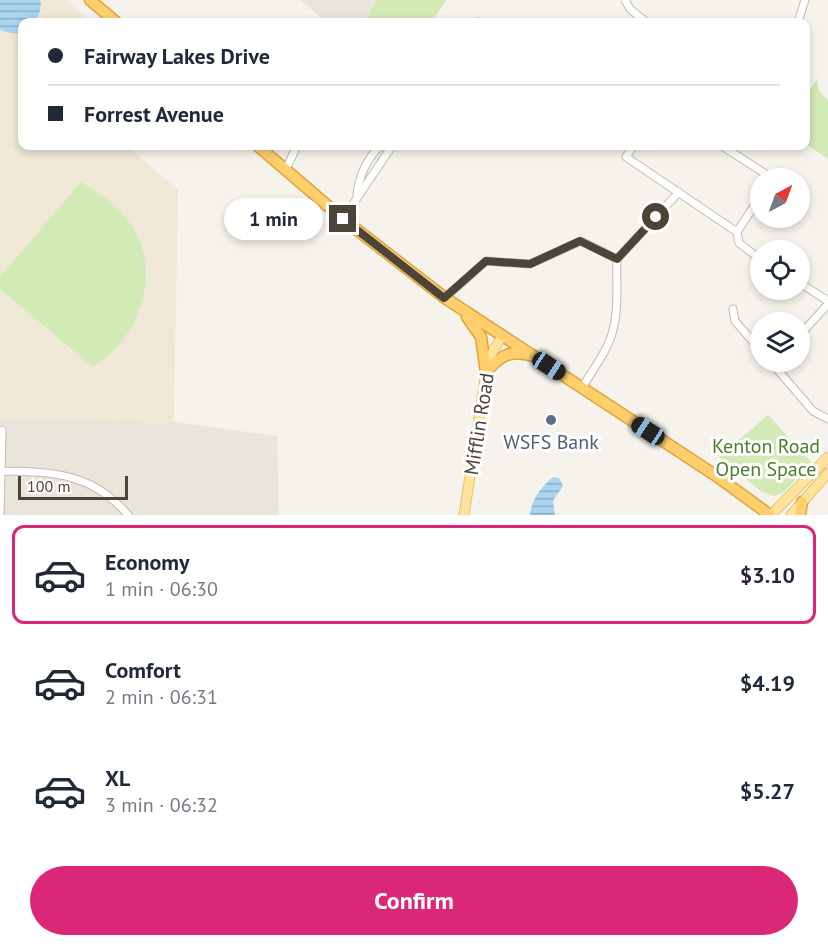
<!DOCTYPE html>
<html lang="en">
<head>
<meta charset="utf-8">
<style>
	body { margin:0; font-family:"PT Sans",sans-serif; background:#f6f6f7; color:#1f2937; height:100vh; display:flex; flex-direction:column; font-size:22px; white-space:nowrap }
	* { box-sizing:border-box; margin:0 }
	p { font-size:20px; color:#747a83 }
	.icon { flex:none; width:33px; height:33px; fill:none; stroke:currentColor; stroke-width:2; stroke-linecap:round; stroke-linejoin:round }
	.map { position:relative; height:515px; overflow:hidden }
	.details { display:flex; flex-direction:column; background:#fff; flex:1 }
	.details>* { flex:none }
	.banner { position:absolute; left:18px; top:18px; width:792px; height:132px; border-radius:12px; box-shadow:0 3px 9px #0003; display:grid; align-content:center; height:132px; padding:0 30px; background:#fff }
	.needle { width:39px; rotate:41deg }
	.controls { position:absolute; left:750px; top:168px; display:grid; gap:12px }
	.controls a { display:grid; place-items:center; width:60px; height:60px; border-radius:50%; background:#fff; box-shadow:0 3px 9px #0003; font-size:30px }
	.scale { position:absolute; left:18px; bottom:15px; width:110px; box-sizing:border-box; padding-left:6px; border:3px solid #4b4439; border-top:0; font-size:16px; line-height:21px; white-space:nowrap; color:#4b4439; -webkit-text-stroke:4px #fff; paint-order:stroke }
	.end { position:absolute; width:27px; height:27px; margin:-14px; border:8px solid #4b4439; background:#fff; box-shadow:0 0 0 3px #fff }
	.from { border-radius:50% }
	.bubble { position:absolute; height:42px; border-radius:21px; background:#fff; box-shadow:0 3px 9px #0003; font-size:20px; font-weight:700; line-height:42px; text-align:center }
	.car { position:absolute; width:18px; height:36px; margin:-18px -9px; border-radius:8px; box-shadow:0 0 4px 2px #0007; background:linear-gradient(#222 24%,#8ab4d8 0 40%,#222 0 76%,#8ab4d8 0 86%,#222 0) }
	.banner b { display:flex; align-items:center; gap:21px; height:57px; font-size:22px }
	.banner b+b { border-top:2px solid #e0e1e3 }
	.banner i { width:15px; height:15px; background:#1f2937 }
	ul { padding:10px 0 0; list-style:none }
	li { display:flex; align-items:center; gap:18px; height:99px; margin:0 12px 9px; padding:0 18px; border:3px solid transparent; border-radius:12px }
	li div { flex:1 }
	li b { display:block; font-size:22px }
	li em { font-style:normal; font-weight:700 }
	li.on { border-color:#db2777 }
	li>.icon { width:54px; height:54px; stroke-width:1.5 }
	.action { display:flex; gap:12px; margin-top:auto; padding:12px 30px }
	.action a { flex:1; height:69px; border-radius:36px; background:#db2777; color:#fff; font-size:24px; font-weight:700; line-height:69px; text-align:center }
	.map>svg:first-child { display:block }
</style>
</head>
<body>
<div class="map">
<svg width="828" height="515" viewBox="0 0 828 515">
	<defs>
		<pattern id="water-rules" width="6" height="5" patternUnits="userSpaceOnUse" patternTransform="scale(1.5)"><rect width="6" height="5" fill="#a9d4f2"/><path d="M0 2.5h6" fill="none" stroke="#8caec5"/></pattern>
	</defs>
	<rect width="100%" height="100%" fill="#f6f3ec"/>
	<path fill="#eae5da" d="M 300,0 L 376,0 L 365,22 L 327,22 Z
		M 0,418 L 174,422 L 277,436 L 279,515 L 0,515 Z"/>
	<path fill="#efe8d6" d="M 0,0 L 66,0 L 92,22 L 22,22 L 22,146 L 127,146 L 178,190 L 174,422 L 0,418 Z"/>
	<path fill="#d2eab5" d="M 376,0 L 446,0 L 432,22 L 365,22 Z
		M 817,79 L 819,91 L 828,101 L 828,159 L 806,144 L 806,96 Z
		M 81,182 C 103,195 125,211 137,235 C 160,282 136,341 93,367 L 0,289 L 0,277 Z
		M 768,415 L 812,463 L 784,492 L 774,496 L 762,492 L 719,457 Z"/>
	<path fill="url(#water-rules)" d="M 0,0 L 40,0 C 42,7 39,17 34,22 L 22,22 L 22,31 C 16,35 6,33 0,29 Z
		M 553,477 L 559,478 L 563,486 L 553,501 L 555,515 L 530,515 C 531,500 542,486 553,477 Z"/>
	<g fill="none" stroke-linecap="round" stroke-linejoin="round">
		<defs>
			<path id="minor" d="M 625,0 L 630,9 L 646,22
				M 477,22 L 479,22
				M 798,22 L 805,0
				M 633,146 L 626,157 L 737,232 L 739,243 L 760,259
				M 722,146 L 772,178
				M 286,169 L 297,146
				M 357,195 C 359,176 367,159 380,146
				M 343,219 L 392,146
				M 737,232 L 760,197
				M 800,283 L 828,301
				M 445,298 L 486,261 L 530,264 L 581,241 L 617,259
				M 733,309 L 735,321 L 760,350
				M 800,335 L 828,304
				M 771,362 L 813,411 L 828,419
				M 582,388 C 593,369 608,351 613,330 C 619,307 616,282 617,259 L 679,192
				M 0,471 C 52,472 92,472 128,515
				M 0,515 L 2,430"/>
			<path id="major" d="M 464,515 L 486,372 L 492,353 L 502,336
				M 771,515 L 828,457
				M 791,515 L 828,473"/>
			<path id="highway" d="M 90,0 L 116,22
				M 258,146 L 343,219 L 445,298 L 715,475 L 770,515
				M 467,317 L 481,337 L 486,372
				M 486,372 C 498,358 509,349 529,355
				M 800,515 L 802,502"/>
		</defs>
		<use href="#minor" stroke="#c2bbae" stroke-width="9"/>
		<use href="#major" stroke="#e6c16a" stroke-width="11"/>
		<use href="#highway" stroke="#e0a43c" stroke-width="13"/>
		<use href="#minor" stroke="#fff" stroke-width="7"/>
		<use href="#major" stroke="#ffe39c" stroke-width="9"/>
		<use href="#highway" stroke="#ffcf6e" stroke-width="10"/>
	</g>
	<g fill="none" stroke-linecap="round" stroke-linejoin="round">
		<path stroke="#4b4439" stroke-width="8" d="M 343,219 L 444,298 L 486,261 L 530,264 L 580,241 L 617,259 L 656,217"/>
	</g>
	<circle fill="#5c6f8a" stroke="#fff" stroke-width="2" cx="551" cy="420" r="6"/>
	<g text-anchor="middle" stroke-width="6" stroke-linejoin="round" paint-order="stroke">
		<g font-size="20" fill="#4b4439" stroke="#fff">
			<text transform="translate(479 424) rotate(-81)" y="7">Mifflin Road</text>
		</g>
		<g font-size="20" fill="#4e5e75" stroke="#fff">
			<text x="551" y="449">WSFS Bank</text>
		</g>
		<g font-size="20" fill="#4a7f2a" stroke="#fff">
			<text x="766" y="453">Kenton Road<tspan x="766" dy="23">Open Space</tspan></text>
		</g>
	</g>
</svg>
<div class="controls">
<a><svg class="needle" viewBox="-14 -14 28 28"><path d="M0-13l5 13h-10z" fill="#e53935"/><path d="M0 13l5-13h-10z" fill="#747a83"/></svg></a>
<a><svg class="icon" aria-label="locate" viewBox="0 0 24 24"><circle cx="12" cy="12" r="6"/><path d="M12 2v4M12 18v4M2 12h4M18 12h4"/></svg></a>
<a><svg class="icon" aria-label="layers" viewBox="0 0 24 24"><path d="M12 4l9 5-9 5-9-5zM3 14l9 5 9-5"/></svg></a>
</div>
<div class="scale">100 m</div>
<i class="end from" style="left:656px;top:217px"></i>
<i class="end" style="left:343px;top:219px"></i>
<div class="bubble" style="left:224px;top:198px;width:99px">1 min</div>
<i class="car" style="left:549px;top:366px;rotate:123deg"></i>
<i class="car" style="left:648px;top:431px;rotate:303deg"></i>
<div class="banner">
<b><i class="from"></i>Fairway Lakes Drive</b>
<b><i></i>Forrest Avenue</b>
</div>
</div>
<section class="details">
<ul>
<li class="on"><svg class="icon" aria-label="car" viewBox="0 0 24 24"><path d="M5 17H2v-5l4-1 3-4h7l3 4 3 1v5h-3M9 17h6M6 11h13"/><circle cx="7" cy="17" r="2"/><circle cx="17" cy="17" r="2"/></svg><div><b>Economy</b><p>1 min · 06:30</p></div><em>$3.10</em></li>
<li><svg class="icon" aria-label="car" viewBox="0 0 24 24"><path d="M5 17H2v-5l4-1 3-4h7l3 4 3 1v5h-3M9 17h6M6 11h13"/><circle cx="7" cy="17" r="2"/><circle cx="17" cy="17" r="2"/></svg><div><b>Comfort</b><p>2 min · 06:31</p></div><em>$4.19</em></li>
<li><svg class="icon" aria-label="car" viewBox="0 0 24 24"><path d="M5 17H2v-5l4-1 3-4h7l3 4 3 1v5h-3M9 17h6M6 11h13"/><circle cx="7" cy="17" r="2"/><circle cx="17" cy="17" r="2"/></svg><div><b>XL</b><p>3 min · 06:32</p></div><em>$5.27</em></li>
</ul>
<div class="action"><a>Confirm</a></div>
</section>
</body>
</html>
